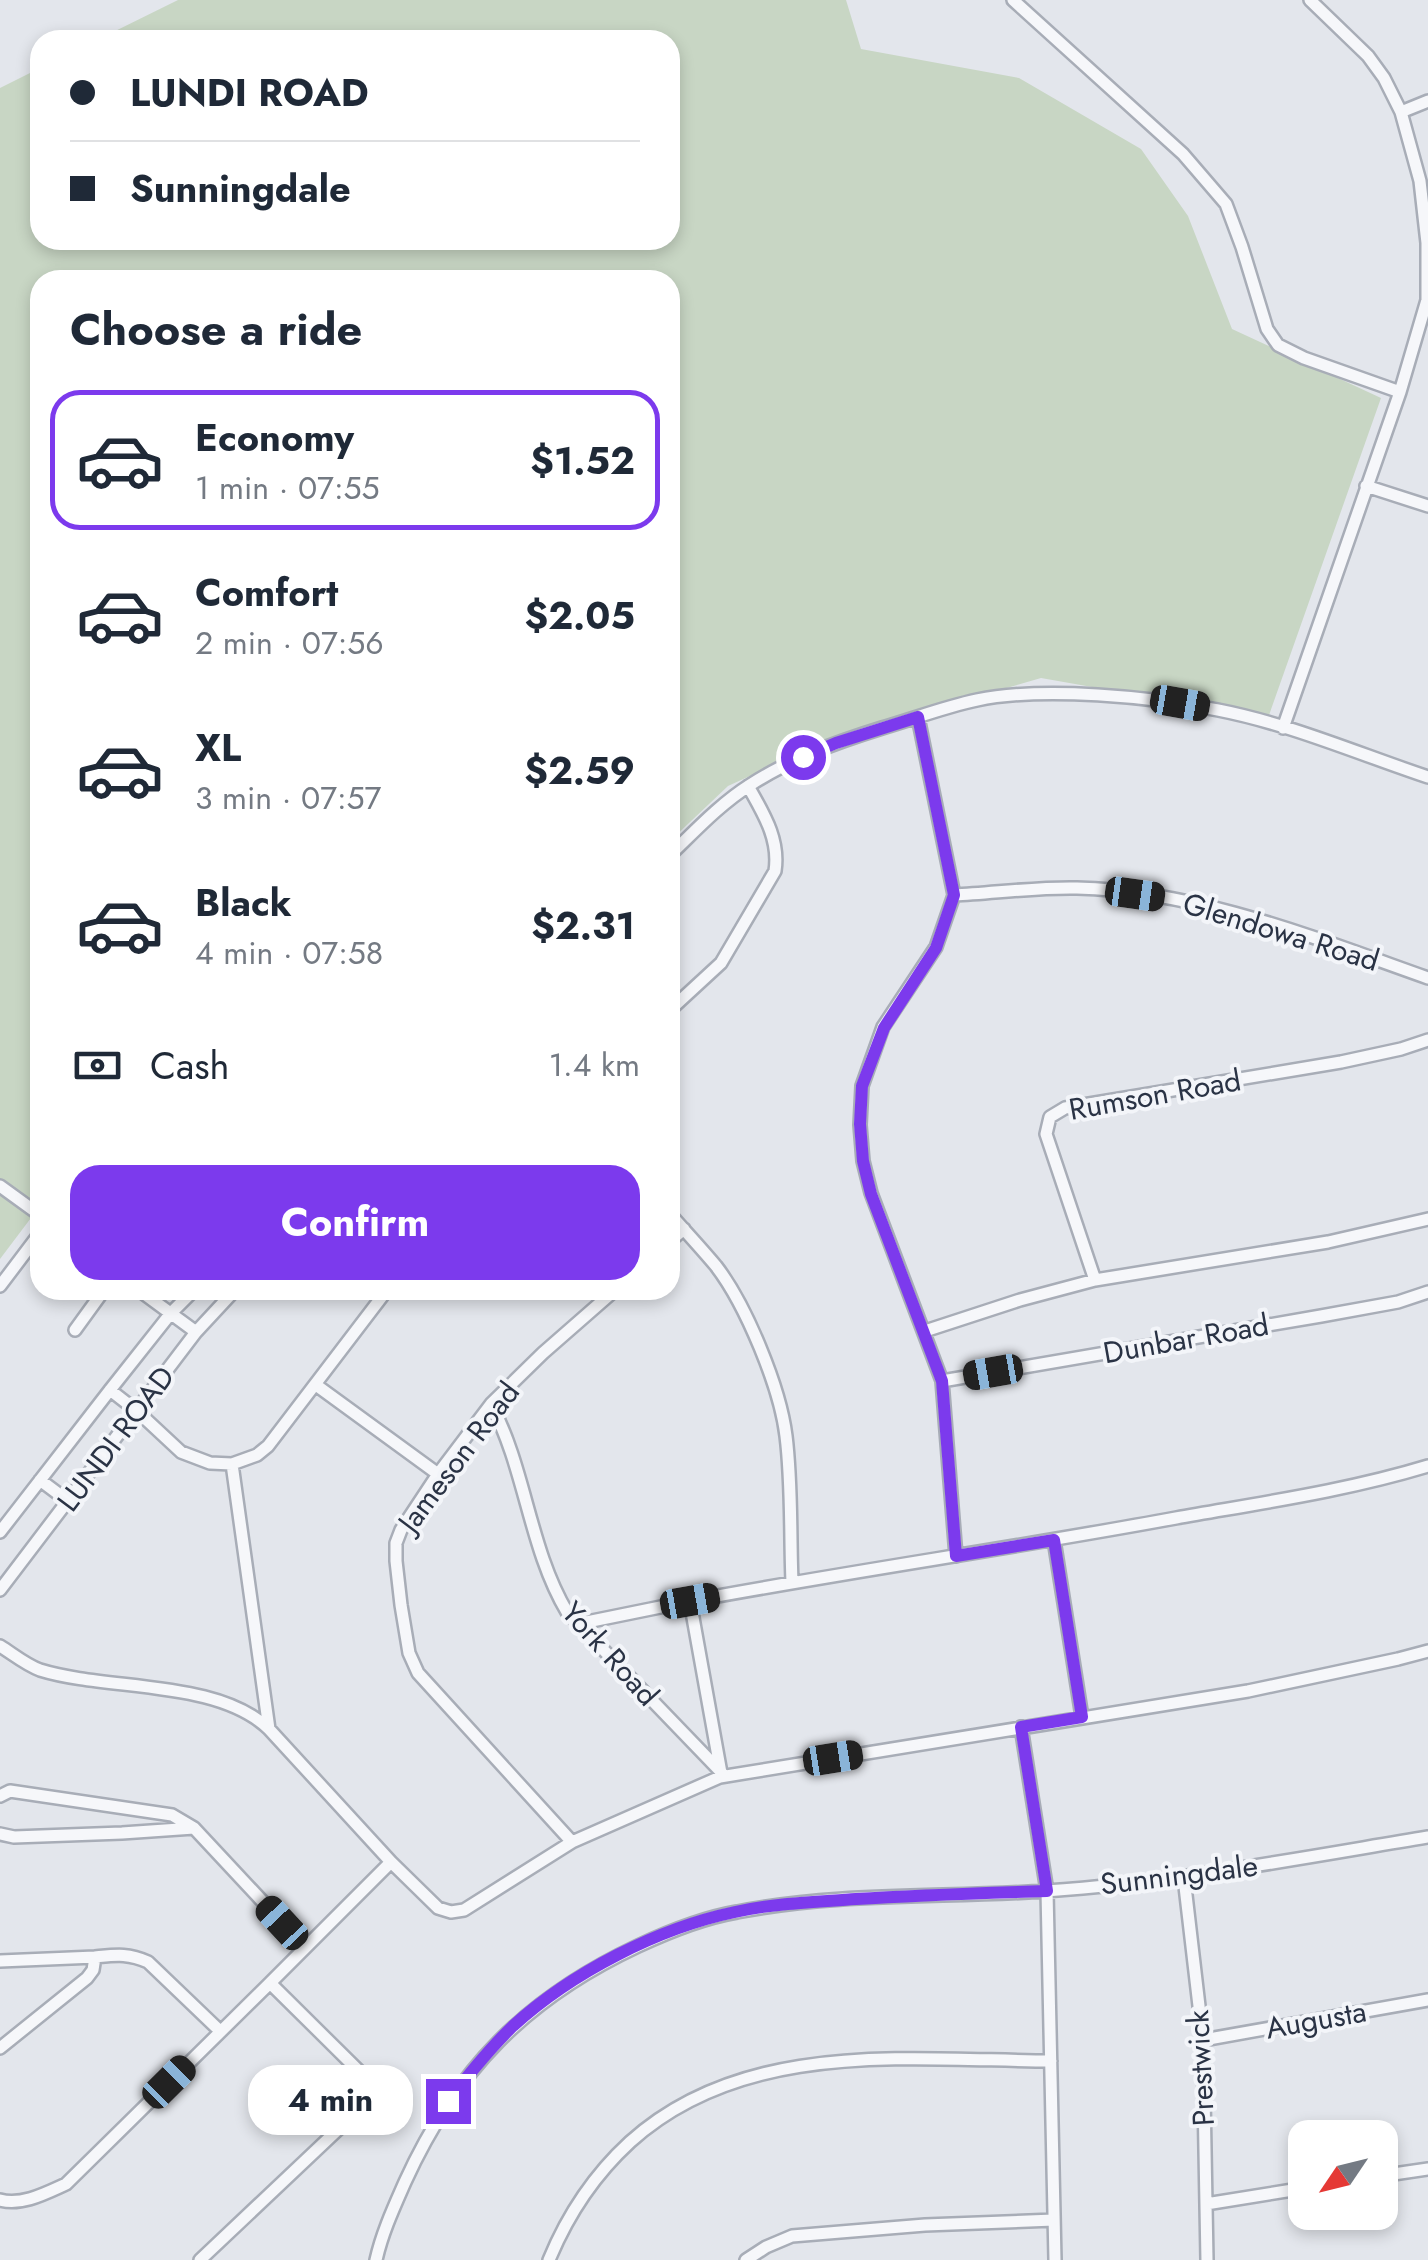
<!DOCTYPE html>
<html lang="en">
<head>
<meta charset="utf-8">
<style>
	body { margin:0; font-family:Jost,sans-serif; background:#f2f2f3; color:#1f2937; height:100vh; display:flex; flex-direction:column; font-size:38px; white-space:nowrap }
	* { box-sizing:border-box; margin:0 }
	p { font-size:32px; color:#747a83 }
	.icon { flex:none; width:55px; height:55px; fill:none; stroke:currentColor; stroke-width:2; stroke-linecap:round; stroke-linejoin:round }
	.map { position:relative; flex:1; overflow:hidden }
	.details { position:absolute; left:30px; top:270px; width:650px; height:1030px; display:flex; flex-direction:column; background:#fff; border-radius:30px; box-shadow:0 5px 15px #0003 }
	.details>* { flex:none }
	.hud { position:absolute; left:30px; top:30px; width:650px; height:220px; border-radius:30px; box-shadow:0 5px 15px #0003; display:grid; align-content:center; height:220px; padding:0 40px; background:#fff }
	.needle { width:65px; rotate:235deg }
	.tools { position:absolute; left:1288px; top:2120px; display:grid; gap:20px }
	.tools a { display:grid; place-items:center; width:110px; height:110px; border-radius:20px; background:#fff; box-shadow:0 5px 15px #0003; font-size:50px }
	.end { position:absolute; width:45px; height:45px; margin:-22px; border:12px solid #7c3aed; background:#fff; box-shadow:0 0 0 5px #fff }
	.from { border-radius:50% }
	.bubble { position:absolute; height:70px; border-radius:30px; background:#fff; box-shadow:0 5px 15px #0003; font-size:32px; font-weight:700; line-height:70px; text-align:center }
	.car { position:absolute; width:30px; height:60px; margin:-30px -15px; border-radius:12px; box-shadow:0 0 8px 2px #0007; background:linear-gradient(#222 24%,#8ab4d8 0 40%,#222 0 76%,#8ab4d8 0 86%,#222 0) }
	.hud b { display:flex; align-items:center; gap:35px; height:95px; font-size:38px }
	.hud b+b { border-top:2px solid #e0e1e3 }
	.hud i { width:25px; height:25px; background:#1f2937 }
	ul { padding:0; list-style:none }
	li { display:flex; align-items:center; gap:30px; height:140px; margin:0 20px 15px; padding:0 20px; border:5px solid transparent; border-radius:30px }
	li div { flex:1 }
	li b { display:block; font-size:38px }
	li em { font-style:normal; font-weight:700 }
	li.selected { border-color:#7c3aed }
	li>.icon { width:90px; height:90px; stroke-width:1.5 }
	h2 { padding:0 40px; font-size:45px; line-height:120px }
	.pay { display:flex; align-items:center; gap:25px; height:110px; padding:0 40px; font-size:38px }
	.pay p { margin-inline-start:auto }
	.cta { display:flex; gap:20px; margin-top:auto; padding:20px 40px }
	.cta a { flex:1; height:115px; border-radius:30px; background:#7c3aed; color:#fff; font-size:40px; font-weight:700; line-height:115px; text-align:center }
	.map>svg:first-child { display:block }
</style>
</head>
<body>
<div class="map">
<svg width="1428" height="2260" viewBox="0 0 1428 2260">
	<rect width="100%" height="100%" fill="#e3e6ec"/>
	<path fill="#c8d6c4" d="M 178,0 L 846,0 L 861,49 L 1019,78 L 1141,149 L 1188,216 L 1232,329 L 1381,398 L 1268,718 L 1041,678 L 830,739 L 728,786 L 670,841 L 670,280 L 40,280 L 40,1206 L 0,1259 L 0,88 L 40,68 L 40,240 L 670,240 L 670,40 L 97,40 Z"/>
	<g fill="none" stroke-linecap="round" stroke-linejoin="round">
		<defs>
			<path id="street" d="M 1013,0 L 1183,154 L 1226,204 L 1242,247 L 1267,329 L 1278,345 L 1304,358 L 1400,392
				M 1401,112 L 1428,101
				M 1366,486 L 1428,506
				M 918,717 L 954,895 L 936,947 L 883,1027 L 862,1086 L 860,1125 L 863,1161 L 871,1193 L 942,1381 L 956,1556
				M 1283,728 L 1400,392 L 1427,300 L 1427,243 L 1420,181 L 1401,112 L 1384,78 L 1368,56 L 1310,0
				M 670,855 C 695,831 720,804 750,785 C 790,759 837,742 882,728 C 913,719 944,707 977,700 C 1043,686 1152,697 1218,710 C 1290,724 1359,754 1428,777
				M 954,895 C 995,893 1036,887 1077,888 C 1199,891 1315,938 1428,978
				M 670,1010 L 721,963 L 775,871 C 780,839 763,813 748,786
				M 0,1186 L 40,1215
				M 670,1214 C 685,1231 701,1248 716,1266 C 746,1305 780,1387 786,1436 C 792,1484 790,1534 792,1582
				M 670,1241 L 684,1229
				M 1095,1280 L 1046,1134 L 1050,1117 L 1065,1108 L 1341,1062 L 1401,1049 L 1428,1040
				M 0,1286 L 40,1233
				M 139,1290 L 196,1332
				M 75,1330 L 104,1290
				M 925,1331 L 1020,1300 L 1095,1280 L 1328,1242 L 1428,1219
				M 942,1381 L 1321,1316 L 1398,1302 L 1428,1292
				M 316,1385 L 438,1474
				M 110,1390 L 137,1411 L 181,1452 L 210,1463 L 232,1464 L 269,1729
				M 491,1404 C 526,1470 529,1548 567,1612 L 722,1773
				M 232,1464 L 257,1455 L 268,1446 L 387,1290
				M 40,1480 L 68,1501
				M 0,1532 L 110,1390 L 171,1313 L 194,1290
				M 1054,1540 L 1082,1717
				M 0,1590 L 196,1332 L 235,1290
				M 690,1601 C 851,1571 1014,1548 1176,1518 C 1260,1503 1346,1491 1428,1466
				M 577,1624 L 690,1601 L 721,1773
				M 0,1646 C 13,1654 26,1665 40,1670 C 108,1691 217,1679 269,1729 L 391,1862 L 270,1983
				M 1021,1727 L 1047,1891 L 1055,2260
				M 0,1796 L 10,1791 L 172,1815 L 194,1828 L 305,1947
				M 0,1834 L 14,1837 L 122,1833 L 194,1828
				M 572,1842 L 418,1673 L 409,1653 L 401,1605 L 396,1561 L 396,1543 L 401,1530 L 438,1474 L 491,1404 L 543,1353 L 615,1290
				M 391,1862 L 438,1908 L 451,1912 L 464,1910 L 572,1842 L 720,1777 L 1248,1691 L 1398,1659 L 1428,1651
				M 1184,1878 L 1203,2040 L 1207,2260
				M 0,1961 L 95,1957
				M 1203,2040 L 1428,2000
				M 0,2048 L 87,1978 L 93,1970 L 95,1957 C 116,1955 128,1953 148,1962 L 220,2031
				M 1380,2176 L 1428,2169
				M 0,2200 C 22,2206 46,2193 66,2184 L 270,1983 L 367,2079 C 372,2090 370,2095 364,2105 L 200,2260
				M 1206,2204 L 1305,2188
				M 376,2260 C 382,2233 394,2207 405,2182 C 456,2070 525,1999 638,1946 C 670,1931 702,1918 737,1912 C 839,1892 944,1898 1046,1891 C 1175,1882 1301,1858 1428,1837
				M 549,2260 C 568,2214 593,2176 630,2142 C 744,2039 908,2060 1051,2061
				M 746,2260 L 766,2247 L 792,2236 L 925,2225 L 1054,2220"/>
		</defs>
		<use href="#street" stroke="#a8adb7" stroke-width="16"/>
		<use href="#street" stroke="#f6f7fa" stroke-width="11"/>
	</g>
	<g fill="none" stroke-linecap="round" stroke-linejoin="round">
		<path stroke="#7c3aed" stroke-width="12" d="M 448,2101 C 469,2074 489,2049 513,2026 C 571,1973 658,1928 735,1912 C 775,1903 816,1902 856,1899 C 920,1895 983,1893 1047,1891 L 1021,1727 L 1082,1717 L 1054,1540 L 956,1556 L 942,1381 L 871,1194 L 863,1161 L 860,1124 L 862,1086 L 884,1028 L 936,948 L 954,895 L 918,717 L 836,743 L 803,757"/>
	</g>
	<g text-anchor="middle" stroke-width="8" stroke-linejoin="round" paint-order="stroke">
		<g font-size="30" fill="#2a3345" stroke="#f3f5f9">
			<text transform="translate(1281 932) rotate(17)" y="10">Glendowa Road</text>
			<text transform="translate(1155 1095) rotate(-10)" y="10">Rumson Road</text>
			<text transform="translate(1186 1339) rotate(-10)" y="10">Dunbar Road</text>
			<text transform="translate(116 1439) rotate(-53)" y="10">LUNDI ROAD</text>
			<text transform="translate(459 1457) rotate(-53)" y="10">Jameson Road</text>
			<text transform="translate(610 1654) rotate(48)" y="10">York Road</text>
			<text transform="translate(1179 1875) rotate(-7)" y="10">Sunningdale</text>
			<text transform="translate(1316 2020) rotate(-10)" y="10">Augusta</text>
			<text transform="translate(1201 2068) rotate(-93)" y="10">Prestwick</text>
		</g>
	</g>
</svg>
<div class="tools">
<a><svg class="needle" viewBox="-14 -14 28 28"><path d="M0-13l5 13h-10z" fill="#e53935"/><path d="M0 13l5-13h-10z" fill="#747a83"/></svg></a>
</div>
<i class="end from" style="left:803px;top:757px"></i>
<i class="end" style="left:448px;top:2101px"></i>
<div class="bubble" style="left:248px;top:2065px;width:165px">4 min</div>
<i class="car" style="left:1180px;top:703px;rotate:100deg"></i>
<i class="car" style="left:1135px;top:894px;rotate:98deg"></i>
<i class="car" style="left:993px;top:1372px;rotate:260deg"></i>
<i class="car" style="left:690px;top:1601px;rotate:80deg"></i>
<i class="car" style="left:833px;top:1758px;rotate:81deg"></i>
<i class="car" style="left:282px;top:1923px;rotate:317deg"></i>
<i class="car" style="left:169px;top:2082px;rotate:45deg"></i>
<div class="hud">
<b><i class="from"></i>LUNDI ROAD</b>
<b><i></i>Sunningdale</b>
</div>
<section class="details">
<h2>Choose a ride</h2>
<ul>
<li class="selected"><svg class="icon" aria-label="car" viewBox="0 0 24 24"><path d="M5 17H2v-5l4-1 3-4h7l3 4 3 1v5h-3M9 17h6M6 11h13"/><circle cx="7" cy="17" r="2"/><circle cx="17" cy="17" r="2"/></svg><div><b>Economy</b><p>1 min · 07:55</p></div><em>$1.52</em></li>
<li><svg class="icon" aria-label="car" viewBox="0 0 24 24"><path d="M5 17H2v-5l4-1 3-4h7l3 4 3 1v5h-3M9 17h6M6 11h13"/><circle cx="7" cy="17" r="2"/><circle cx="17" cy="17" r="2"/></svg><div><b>Comfort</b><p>2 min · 07:56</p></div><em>$2.05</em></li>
<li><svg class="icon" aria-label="car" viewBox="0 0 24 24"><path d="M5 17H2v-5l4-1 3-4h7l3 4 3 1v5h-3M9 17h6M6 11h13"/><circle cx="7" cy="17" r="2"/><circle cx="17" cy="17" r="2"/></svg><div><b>XL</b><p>3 min · 07:57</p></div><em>$2.59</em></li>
<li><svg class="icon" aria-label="car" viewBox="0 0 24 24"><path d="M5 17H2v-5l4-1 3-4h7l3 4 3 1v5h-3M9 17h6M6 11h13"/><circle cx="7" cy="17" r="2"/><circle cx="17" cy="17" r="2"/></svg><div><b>Black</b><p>4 min · 07:58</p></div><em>$2.31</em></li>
</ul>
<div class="pay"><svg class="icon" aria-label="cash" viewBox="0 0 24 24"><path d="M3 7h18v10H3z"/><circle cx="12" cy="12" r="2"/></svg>Cash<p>1.4 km</p></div>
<div class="cta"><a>Confirm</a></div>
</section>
</div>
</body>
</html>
